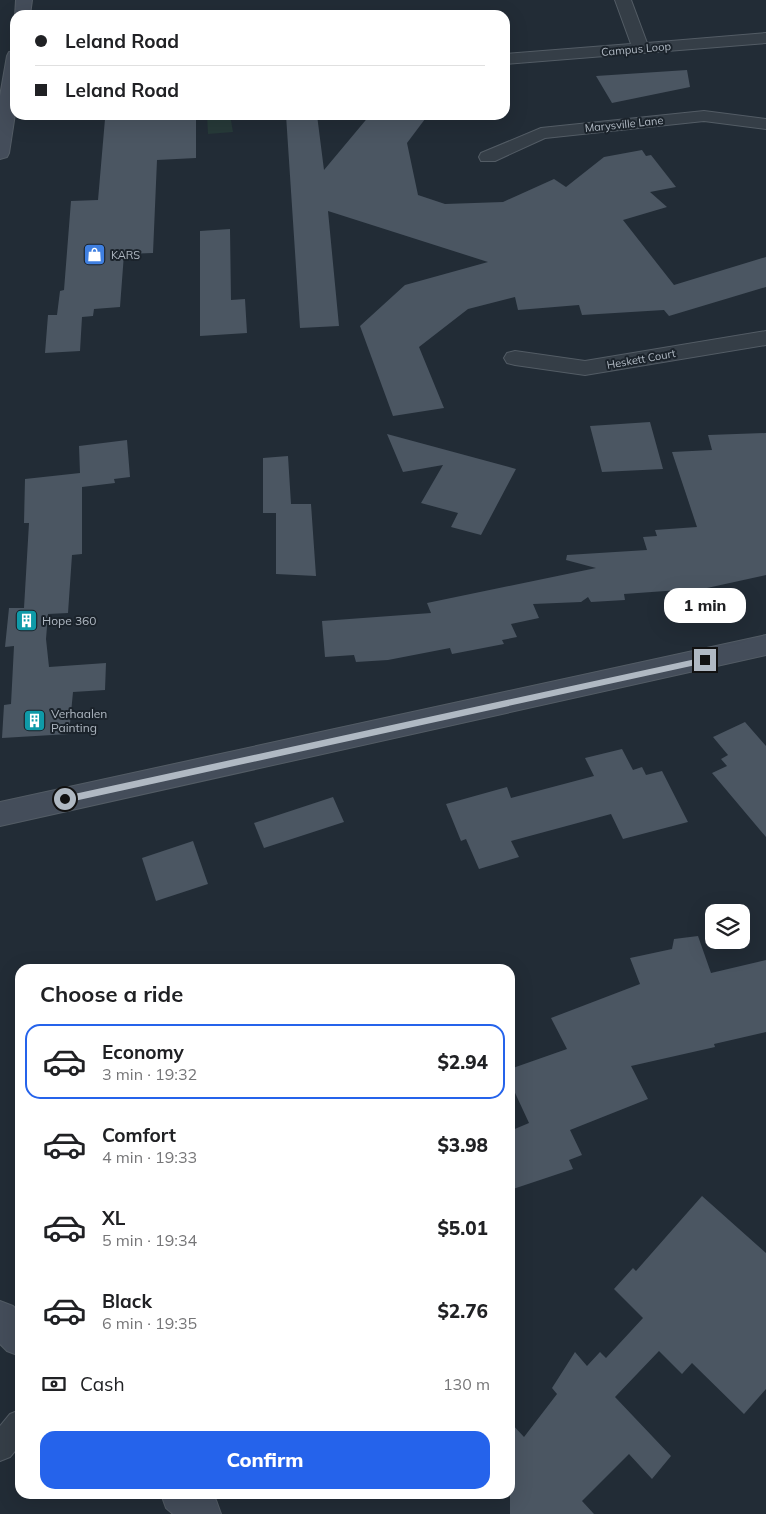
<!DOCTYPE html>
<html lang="en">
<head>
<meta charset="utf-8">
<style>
	body { margin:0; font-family:Mulish,sans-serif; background:#f2f2f2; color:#202124; height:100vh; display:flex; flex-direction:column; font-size:19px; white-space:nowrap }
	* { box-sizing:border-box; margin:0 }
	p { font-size:16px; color:#757577 }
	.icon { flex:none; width:28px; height:28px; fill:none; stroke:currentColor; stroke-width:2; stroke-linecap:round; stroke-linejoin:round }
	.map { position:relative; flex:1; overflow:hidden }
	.details { position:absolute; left:15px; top:964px; width:500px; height:535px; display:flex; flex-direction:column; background:#fff; border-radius:15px; box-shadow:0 5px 20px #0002 }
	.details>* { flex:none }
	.hud { position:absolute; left:10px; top:10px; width:500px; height:110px; border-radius:15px; box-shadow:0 5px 20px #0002; display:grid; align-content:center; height:110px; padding:0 25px; background:#fff }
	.tools { position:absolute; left:705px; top:904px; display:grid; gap:10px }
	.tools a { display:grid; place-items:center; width:45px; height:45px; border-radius:10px; background:#fff; box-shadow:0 5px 20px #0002; font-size:25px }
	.end { position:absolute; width:22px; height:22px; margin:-11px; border:6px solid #b0b9c3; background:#111; box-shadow:0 0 0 2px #111 }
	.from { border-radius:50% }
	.bubble { position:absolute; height:35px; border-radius:15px; background:#fff; box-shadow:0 5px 20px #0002; font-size:16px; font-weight:800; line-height:35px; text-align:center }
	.hud b { display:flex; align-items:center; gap:18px; height:48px; font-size:19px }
	.hud b+b { border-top:1px solid #e0e0e0 }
	.hud i { width:12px; height:12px; background:#202124 }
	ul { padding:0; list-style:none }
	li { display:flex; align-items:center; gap:15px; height:75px; margin:0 10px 8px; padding:0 15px; border:2px solid transparent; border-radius:15px }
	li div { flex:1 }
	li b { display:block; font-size:19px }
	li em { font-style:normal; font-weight:800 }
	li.active { border-color:#2563eb }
	li>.icon { width:45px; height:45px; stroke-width:1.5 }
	h2 { padding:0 25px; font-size:22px; line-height:60px }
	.pay { display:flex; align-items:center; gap:12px; height:55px; padding:0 25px; font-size:19px }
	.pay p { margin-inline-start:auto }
	.primary-button { display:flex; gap:10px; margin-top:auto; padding:10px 25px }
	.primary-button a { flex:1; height:58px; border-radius:15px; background:#2563eb; color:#fff; font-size:20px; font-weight:800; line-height:58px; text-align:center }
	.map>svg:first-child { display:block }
</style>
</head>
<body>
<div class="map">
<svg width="766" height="1514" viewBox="0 0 766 1514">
	<rect width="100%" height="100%" fill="#222c36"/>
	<path fill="#273a39" d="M 207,115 L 230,115 L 233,132 L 208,134 Z"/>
	<path fill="#4b5662" d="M 687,70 L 690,87 L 612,103 L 596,76 Z
		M 164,115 L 196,115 L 196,158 L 157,160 L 153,253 L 124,254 L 120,307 L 94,309 L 93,316 L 82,317 L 80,351 L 45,353 L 48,315 L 57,315 L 60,291 L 64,290 L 71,201 L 98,200 L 105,119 L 164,117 Z
		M 286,115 L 317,115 L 324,170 L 370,115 L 428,115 L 407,143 L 418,195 L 445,204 L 503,202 L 554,179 L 566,187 L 604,157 L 642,150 L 646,156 L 651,155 L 676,187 L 650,192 L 667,207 L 623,220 L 674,285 L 766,257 L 766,287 L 669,316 L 664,310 L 582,315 L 579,305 L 518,310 L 515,297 L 468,309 L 419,347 L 444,408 L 393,416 L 360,326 L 405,285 L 488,262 L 328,211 L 339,326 L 300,328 Z
		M 230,229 L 231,300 L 245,299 L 247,333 L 200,336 L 200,231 Z
		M 650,422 L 663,469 L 602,472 L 590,426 Z
		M 766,433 L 766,575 L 707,588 L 624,594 L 625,600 L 591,602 L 588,597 L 581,602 L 533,604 L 539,618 L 511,624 L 517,637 L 502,640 L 504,644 L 452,654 L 450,648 L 388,660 L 356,662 L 354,655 L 325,657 L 322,621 L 431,613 L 427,603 L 596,568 L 566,560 L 567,555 L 647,550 L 643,537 L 657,536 L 655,530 L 697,527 L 672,452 L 712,450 L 708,435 Z
		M 387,434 L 516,469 L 481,535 L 451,527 L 458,513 L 421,503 L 443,465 L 403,472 Z
		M 127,440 L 130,477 L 114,479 L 115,483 L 82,487 L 82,554 L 72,555 L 68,613 L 48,614 L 46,639 L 49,667 L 106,663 L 105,690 L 73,692 L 69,734 L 2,738 L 4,705 L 11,704 L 14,646 L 5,647 L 9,608 L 24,608 L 29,523 L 24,523 L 25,479 L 80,473 L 79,446 Z
		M 288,456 L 291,504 L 311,504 L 316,576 L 276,574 L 276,513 L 263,513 L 263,458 Z
		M 745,722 L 766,746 L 766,837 L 712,773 L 727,766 L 721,759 L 728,755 L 713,737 Z
		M 622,749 L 633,770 L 642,767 L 646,775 L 662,771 L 688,822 L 623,839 L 611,814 L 511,841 L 519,857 L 479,869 L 466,839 L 461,841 L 446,804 L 507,787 L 511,798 L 594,776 L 585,758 Z
		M 333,797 L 344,822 L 264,848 L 254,823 Z
		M 193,841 L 208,884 L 156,901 L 142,858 Z
		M 698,936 L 711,973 L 766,960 L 766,1032 L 714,1044 L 715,1047 L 631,1066 L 648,1099 L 570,1130 L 582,1155 L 569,1160 L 573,1169 L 510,1190 L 510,1131 L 529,1123 L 510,1082 L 510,1069 L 567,1049 L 551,1018 L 640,984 L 630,958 L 672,949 L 674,939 Z
		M 702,1196 L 766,1253 L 766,1389 L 744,1414 L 692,1363 L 682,1374 L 659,1351 L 615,1397 L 671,1456 L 652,1479 L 629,1454 L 582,1501 L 594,1514 L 510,1514 L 510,1422 L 524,1437 L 557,1394 L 552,1388 L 575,1352 L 587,1366 L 600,1352 L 606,1358 L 643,1318 L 614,1289 L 633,1268 L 636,1271 Z"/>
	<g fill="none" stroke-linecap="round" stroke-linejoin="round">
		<defs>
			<path id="lane" d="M 20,1410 L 20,1445 L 10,1457 L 0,1461 L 0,1426 L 10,1414 Z"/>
			<path id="street" d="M 615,0 L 631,0 L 647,43 L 766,33 L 766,43 L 505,64 L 505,54 L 631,44 Z
				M 704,111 L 766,119 L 766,129 L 704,121 L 545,138 L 495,161 L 481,161 L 479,157 L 481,153 L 541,128 Z
				M 766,331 L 766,345 L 585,375 L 515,365 L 507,363 L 504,358 L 507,353 L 515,351 L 585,361 Z"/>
			<path id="secondary" d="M 16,0 L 32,0 L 30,15 L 15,17 Z
				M 15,51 L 15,114 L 9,153 L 7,157 L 0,159 L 0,96 L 7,56 L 9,52 Z
				M 766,635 L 766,655 L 0,826 L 0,802 Z
				M 0,1301 L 13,1306 L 20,1313 L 20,1356 L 7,1351 L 0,1344 Z
				M 161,1494 L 209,1494 L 216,1500 L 221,1514 L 173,1514 L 166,1508 Z"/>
		</defs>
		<use href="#lane" stroke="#535c65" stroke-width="2"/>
		<use href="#street" stroke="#535c65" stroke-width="2"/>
		<use href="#secondary" stroke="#535c65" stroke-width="2"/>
		<use href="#lane" fill="#353e47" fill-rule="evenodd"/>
		<use href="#street" fill="#353e47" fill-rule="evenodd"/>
		<use href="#secondary" fill="#444d5a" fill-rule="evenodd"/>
	</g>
	<path fill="#b0b9c3" d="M 705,657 L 709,660 L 705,663 L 65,803 L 61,799 L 65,796 Z"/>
	<defs>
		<symbol id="shop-square" viewBox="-11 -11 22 22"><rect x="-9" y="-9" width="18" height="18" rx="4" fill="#3f7fe0" stroke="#1b232b"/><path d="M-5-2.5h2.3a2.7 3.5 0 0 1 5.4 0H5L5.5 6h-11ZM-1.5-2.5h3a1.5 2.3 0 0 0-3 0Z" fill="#fff"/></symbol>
		<symbol id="building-square" viewBox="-11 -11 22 22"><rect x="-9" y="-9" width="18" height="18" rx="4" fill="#0f9aa8" stroke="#1b232b"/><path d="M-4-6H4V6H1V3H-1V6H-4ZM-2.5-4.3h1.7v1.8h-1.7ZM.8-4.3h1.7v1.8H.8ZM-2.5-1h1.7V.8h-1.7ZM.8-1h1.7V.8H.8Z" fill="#fff"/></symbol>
	</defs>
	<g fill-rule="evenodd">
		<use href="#shop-square" x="82" y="242" width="25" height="25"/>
		<use href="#building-square" x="14" y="608" width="25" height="25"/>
		<use href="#building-square" x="22" y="708" width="25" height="25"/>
	</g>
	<g text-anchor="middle" stroke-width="4" stroke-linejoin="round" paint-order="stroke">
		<g font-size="11" fill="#b0b9c3" stroke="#1b232b">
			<text transform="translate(636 49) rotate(-5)" y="4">Campus Loop</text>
			<text transform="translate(624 124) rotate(-6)" y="4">Marysville Lane</text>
			<text transform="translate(641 359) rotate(-10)" y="4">Heskett Court</text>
		</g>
		<g font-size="11" fill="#b0b9c3" stroke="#1b232b" text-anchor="start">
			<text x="111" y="259">KARS</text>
		</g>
		<g font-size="12" fill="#b0b9c3" stroke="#1b232b" text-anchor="start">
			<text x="42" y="625">Hope 360</text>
			<text x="51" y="718">Verhaalen<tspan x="51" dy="14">Painting</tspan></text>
		</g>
	</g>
</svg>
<div class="tools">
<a><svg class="icon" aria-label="layers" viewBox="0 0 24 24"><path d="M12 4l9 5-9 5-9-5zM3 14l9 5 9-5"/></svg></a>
</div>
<i class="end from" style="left:65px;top:799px"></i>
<i class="end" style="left:705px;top:660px"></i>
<div class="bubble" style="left:664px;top:588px;width:82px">1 min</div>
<div class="hud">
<b><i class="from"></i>Leland Road</b>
<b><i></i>Leland Road</b>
</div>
<section class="details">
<h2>Choose a ride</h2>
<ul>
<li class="active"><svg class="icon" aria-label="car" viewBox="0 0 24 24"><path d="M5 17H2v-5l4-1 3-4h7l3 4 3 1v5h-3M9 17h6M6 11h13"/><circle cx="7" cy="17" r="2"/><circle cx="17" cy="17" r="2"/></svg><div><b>Economy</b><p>3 min · 19:32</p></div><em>$2.94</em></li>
<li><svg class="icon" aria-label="car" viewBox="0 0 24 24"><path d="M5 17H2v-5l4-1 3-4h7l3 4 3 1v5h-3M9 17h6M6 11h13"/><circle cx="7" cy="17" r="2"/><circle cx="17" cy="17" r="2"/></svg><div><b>Comfort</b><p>4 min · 19:33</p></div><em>$3.98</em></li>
<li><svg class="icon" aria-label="car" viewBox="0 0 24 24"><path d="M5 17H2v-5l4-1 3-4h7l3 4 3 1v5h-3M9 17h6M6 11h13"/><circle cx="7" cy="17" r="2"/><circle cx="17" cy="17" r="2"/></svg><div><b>XL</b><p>5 min · 19:34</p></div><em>$5.01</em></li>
<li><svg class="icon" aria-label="car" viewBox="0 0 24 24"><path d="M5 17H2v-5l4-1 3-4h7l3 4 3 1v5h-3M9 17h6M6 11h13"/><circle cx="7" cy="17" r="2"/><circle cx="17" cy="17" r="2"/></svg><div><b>Black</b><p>6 min · 19:35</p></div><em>$2.76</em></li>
</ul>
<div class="pay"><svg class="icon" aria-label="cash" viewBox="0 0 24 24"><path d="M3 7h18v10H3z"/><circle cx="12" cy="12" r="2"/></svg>Cash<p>130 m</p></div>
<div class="primary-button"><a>Confirm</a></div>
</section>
</div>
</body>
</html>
